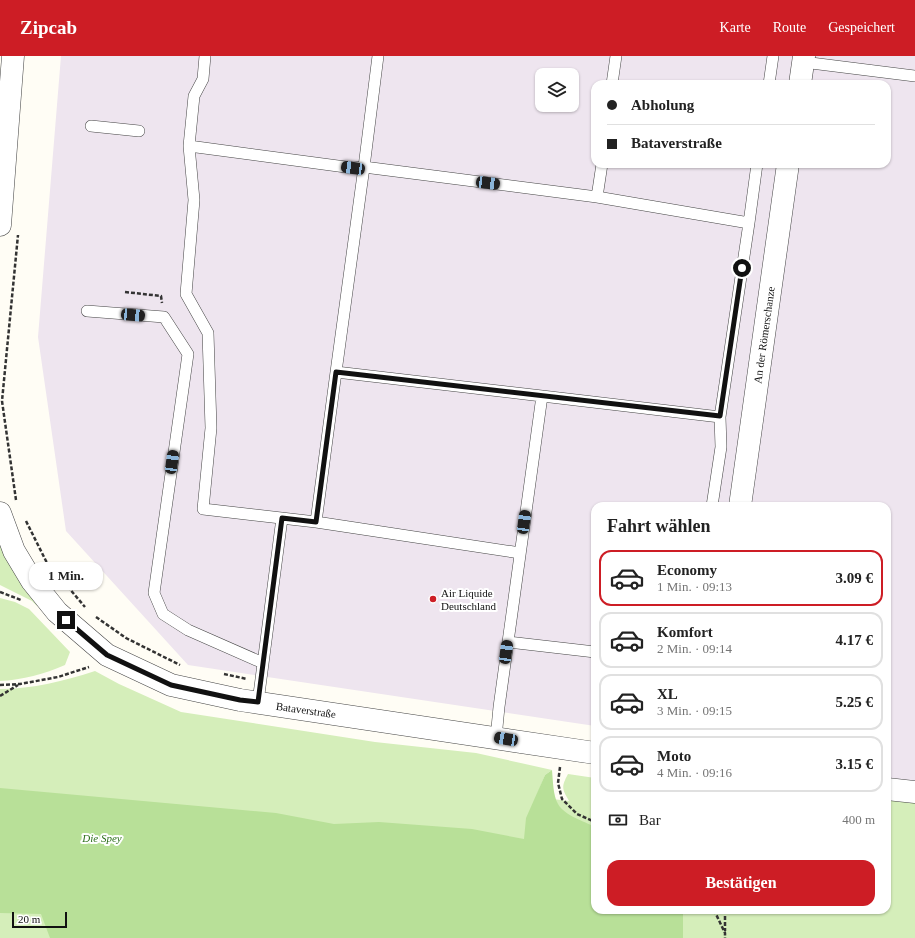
<!DOCTYPE html>
<html lang="de">
<head>
<meta charset="utf-8">
<style>
	body { margin:0; font-family:"Times New Roman",serif; background:#f6f6f6; color:#222; height:100vh; display:flex; flex-direction:column; font-size:15px; white-space:nowrap }
	* { box-sizing:border-box; margin:0 }
	p { font-size:13px; color:#767676 }
	.icon { flex:none; width:22px; height:22px; fill:none; stroke:currentColor; stroke-width:2; stroke-linecap:round; stroke-linejoin:round }
	.map { position:relative; flex:1; overflow:hidden }
	.panel { position:absolute; left:591px; top:446px; width:300px; height:412px; display:flex; flex-direction:column; background:#fff; border-radius:12px; box-shadow:0 1px 3px #0004 }
	.panel>* { flex:none }
	.guide { position:absolute; left:591px; top:24px; width:300px; height:88px; border-radius:12px; box-shadow:0 1px 3px #0004; display:grid; align-content:center; height:88px; padding:0 16px; background:#fff }
	.tools { position:absolute; left:535px; top:12px; display:grid; gap:8px }
	.tools a { display:grid; place-items:center; width:44px; height:44px; border-radius:8px; background:#fff; box-shadow:0 1px 3px #0004; font-size:20px }
	.scale { position:absolute; left:12px; bottom:10px; width:55px; box-sizing:border-box; padding-left:4px; border:2px solid #111; border-top:0; font-size:11px; line-height:14px; white-space:nowrap; color:#111; -webkit-text-stroke:3px #fff; paint-order:stroke }
	.end { position:absolute; width:18px; height:18px; margin:-9px; border:5px solid #111; background:#fff; box-shadow:0 0 0 2px #fff }
	.from { border-radius:50% }
	.bubble { position:absolute; height:28px; border-radius:12px; background:#fff; box-shadow:0 1px 3px #0004; font-size:13px; font-weight:700; line-height:28px; text-align:center }
	.car { position:absolute; width:12px; height:24px; margin:-12px -6px; border-radius:5px; box-shadow:0 0 3px 1px #0007; background:linear-gradient(#222 24%,#8ab4d8 0 40%,#222 0 76%,#8ab4d8 0 86%,#222 0) }
	.guide b { display:flex; align-items:center; gap:14px; height:38px; font-size:15px }
	.guide b+b { border-top:1px solid #e0e0e0 }
	.guide i { width:10px; height:10px; background:#222 }
	ul { padding:0; list-style:none }
	li { display:flex; align-items:center; gap:12px; height:56px; margin:0 8px 6px; padding:0 8px; border:2px solid #e0e0e0; border-radius:12px }
	li div { flex:1 }
	li b { display:block; font-size:15px }
	li em { font-style:normal; font-weight:700 }
	li.selected { border-color:#cd1d25 }
	li>.icon { width:36px; height:36px; stroke-width:1.5 }
	h2 { padding:0 16px; font-size:18px; line-height:48px }
	.pay { display:flex; align-items:center; gap:10px; height:44px; padding:0 16px; font-size:15px }
	.pay p { margin-inline-start:auto }
	.button { display:flex; gap:8px; margin-top:auto; padding:8px 16px }
	.button a { flex:1; height:46px; border-radius:12px; background:#cd1d25; color:#fff; font-size:16px; font-weight:700; line-height:46px; text-align:center }
	header { display:flex; align-items:center; gap:24px; box-sizing:border-box; height:56px; padding:0 20px; background:#cd1d25; color:#fff }
	header strong { font-size:19px }
	nav { display:flex; gap:22px; margin-inline-start:auto; font-size:14px }
	.map>svg:first-child { display:block }
</style>
</head>
<body>
<header>
<strong>Zipcab</strong>
<nav><a>Karte</a><a>Route</a><a>Gespeichert</a></nav>
</header>
<div class="map">
<svg width="915" height="882" viewBox="0 0 915 882">
	<rect width="100%" height="100%" fill="#fffdf5"/>
	<path fill="#eee5ef" fill-rule="evenodd" d="M 61,0 L 915,0 L 915,726 L 887,722 L 887,450 L 595,450 L 595,670 L 188,609 L 66,475 L 38,281 ZM 542,19 L 572,19 L 572,49 L 542,49 ZM 595,28 L 887,28 L 887,108 L 595,108 Z"/>
	<path fill="#d5eeba" d="M 0,487 L 17,520 L 38,551 L 32,545 L 0,529 Z
		M 0,542 L 15,546 L 29,553 L 70,596 L 65,609 C 44,618 23,624 0,625 Z
		M 95,615 L 119,628 L 181,656 L 375,686 L 476,697 L 552,714 L 545,719 L 536,741 L 569,745 C 562,733 561,731 568,718 L 595,722 L 595,854 L 887,854 L 887,742 L 915,746 L 915,882 L 0,882 L 0,633 C 33,633 64,625 95,615 Z"/>
	<path fill="#b8e098" d="M 552,714 C 553,725 553,739 558,748 C 565,760 584,765 595,771 L 595,854 L 683,854 L 683,882 L 50,882 L 41,858 L 0,857 L 0,732 L 276,757 L 334,768 L 379,766 L 472,773 L 524,783 L 526,762 L 545,719 Z"/>
	<g fill="none" stroke-linecap="round" stroke-linejoin="round">
		<defs>
			<path id="service" d="M 205,0 L 203,23 L 194,40 L 189,90 L 194,144 L 186,238 L 208,277 L 211,372 L 203,453 L 316,466
				M 803,6 L 915,20
				M 612,28 L 616,0
				M 769,28 L 773,0
				M 91,70 L 139,75
				M 189,90 L 353,112 L 364,111 L 378,0
				M 597,141 L 602,108
				M 749,167 L 757,108
				M 87,255 L 164,261 L 188,298 L 154,537 L 163,558 L 188,574 L 263,607
				M 336,316 L 364,111 L 597,141 L 749,167 L 720,361 L 542,340
				M 712,450 L 721,391 L 720,361
				M 508,586 L 595,596
				M 258,646 L 282,462
				M 496,682 L 499,651 L 542,340 L 336,316 L 316,466 L 520,497"/>
			<path id="minor" d="M 800,28 L 804,0
				M 0,169 L 13,0
				M 740,450 L 788,108
				M 0,457 L 14,495 L 32,525 L 57,556 L 107,599 L 171,629 L 240,644 L 595,697
				M 887,733 L 915,736"/>
		</defs>
		<use href="#service" stroke="#444" stroke-width="12"/>
		<use href="#minor" stroke="#444" stroke-width="23"/>
		<path stroke="#333" stroke-width="2.5" stroke-dasharray="4 2" stroke-linecap="butt" d="M 125,236 L 161,240 L 162,247
			M 16,444 L 2,345 L 18,179
			M 26,465 L 46,505 L 85,551
			M 0,536 L 21,544
			M 96,561 L 126,582 L 180,609
			M 224,618 L 247,623
			M 0,629 L 20,628 L 58,621 L 89,611
			M 0,640 L 18,629
			M 560,711 L 558,727 L 562,743 L 577,758 L 595,766
			M 714,854 L 725,877 L 725,882
			M 725,854 L 725,875"/>
		<use href="#service" stroke="#fff" stroke-width="11"/>
		<use href="#minor" stroke="#fff" stroke-width="22"/>
	</g>
	<g fill="none" stroke-linecap="round" stroke-linejoin="round">
		<path stroke="#111" stroke-width="5" d="M 66,564 L 107,599 L 171,629 L 240,644 L 258,646 L 282,462 L 316,466 L 336,316 L 720,360 L 742,212"/>
	</g>
	<circle fill="#cd1d25" stroke="#fff" stroke-width="1.5" cx="433" cy="543" r="4"/>
	<g text-anchor="middle" stroke-width="4" stroke-linejoin="round" paint-order="stroke">
		<g font-size="11" fill="#111" stroke="#fff">
			<text transform="translate(764 279) rotate(-82)" y="4">An der Römerschanze</text>
			<text transform="translate(306 654) rotate(8)" y="4">Bataverstraße</text>
		</g>
		<g font-size="11" fill="#111" stroke="#fff" text-anchor="start">
			<text x="441" y="541">Air Liquide<tspan x="441" dy="13">Deutschland</tspan></text>
		</g>
		<g font-size="11" font-style="italic" fill="#2c6f1b" stroke="#fff">
			<text x="102" y="786">Die Spey</text>
		</g>
	</g>
</svg>
<div class="tools">
<a><svg class="icon" aria-label="layers" viewBox="0 0 24 24"><path d="M12 4l9 5-9 5-9-5zM3 14l9 5 9-5"/></svg></a>
</div>
<div class="scale">20 m</div>
<i class="end from" style="left:742px;top:212px"></i>
<i class="end" style="left:66px;top:564px"></i>
<div class="bubble" style="left:29px;top:506px;width:74px">1 Min.</div>
<i class="car" style="left:353px;top:112px;rotate:278deg"></i>
<i class="car" style="left:488px;top:127px;rotate:97deg"></i>
<i class="car" style="left:133px;top:259px;rotate:95deg"></i>
<i class="car" style="left:172px;top:406px;rotate:8deg"></i>
<i class="car" style="left:524px;top:466px;rotate:8deg"></i>
<i class="car" style="left:506px;top:596px;rotate:8deg"></i>
<i class="car" style="left:506px;top:683px;rotate:280deg"></i>
<div class="guide">
<b><i class="from"></i>Abholung</b>
<b><i></i>Bataverstraße</b>
</div>
<section class="panel">
<h2>Fahrt wählen</h2>
<ul>
<li class="selected"><svg class="icon" aria-label="car" viewBox="0 0 24 24"><path d="M5 17H2v-5l4-1 3-4h7l3 4 3 1v5h-3M9 17h6M6 11h13"/><circle cx="7" cy="17" r="2"/><circle cx="17" cy="17" r="2"/></svg><div><b>Economy</b><p>1 Min. · 09:13</p></div><em>3.09 €</em></li>
<li><svg class="icon" aria-label="car" viewBox="0 0 24 24"><path d="M5 17H2v-5l4-1 3-4h7l3 4 3 1v5h-3M9 17h6M6 11h13"/><circle cx="7" cy="17" r="2"/><circle cx="17" cy="17" r="2"/></svg><div><b>Komfort</b><p>2 Min. · 09:14</p></div><em>4.17 €</em></li>
<li><svg class="icon" aria-label="car" viewBox="0 0 24 24"><path d="M5 17H2v-5l4-1 3-4h7l3 4 3 1v5h-3M9 17h6M6 11h13"/><circle cx="7" cy="17" r="2"/><circle cx="17" cy="17" r="2"/></svg><div><b>XL</b><p>3 Min. · 09:15</p></div><em>5.25 €</em></li>
<li><svg class="icon" aria-label="car" viewBox="0 0 24 24"><path d="M5 17H2v-5l4-1 3-4h7l3 4 3 1v5h-3M9 17h6M6 11h13"/><circle cx="7" cy="17" r="2"/><circle cx="17" cy="17" r="2"/></svg><div><b>Moto</b><p>4 Min. · 09:16</p></div><em>3.15 €</em></li>
</ul>
<div class="pay"><svg class="icon" aria-label="cash" viewBox="0 0 24 24"><path d="M3 7h18v10H3z"/><circle cx="12" cy="12" r="2"/></svg>Bar<p>400 m</p></div>
<div class="button"><a>Bestätigen</a></div>
</section>
</div>
</body>
</html>
